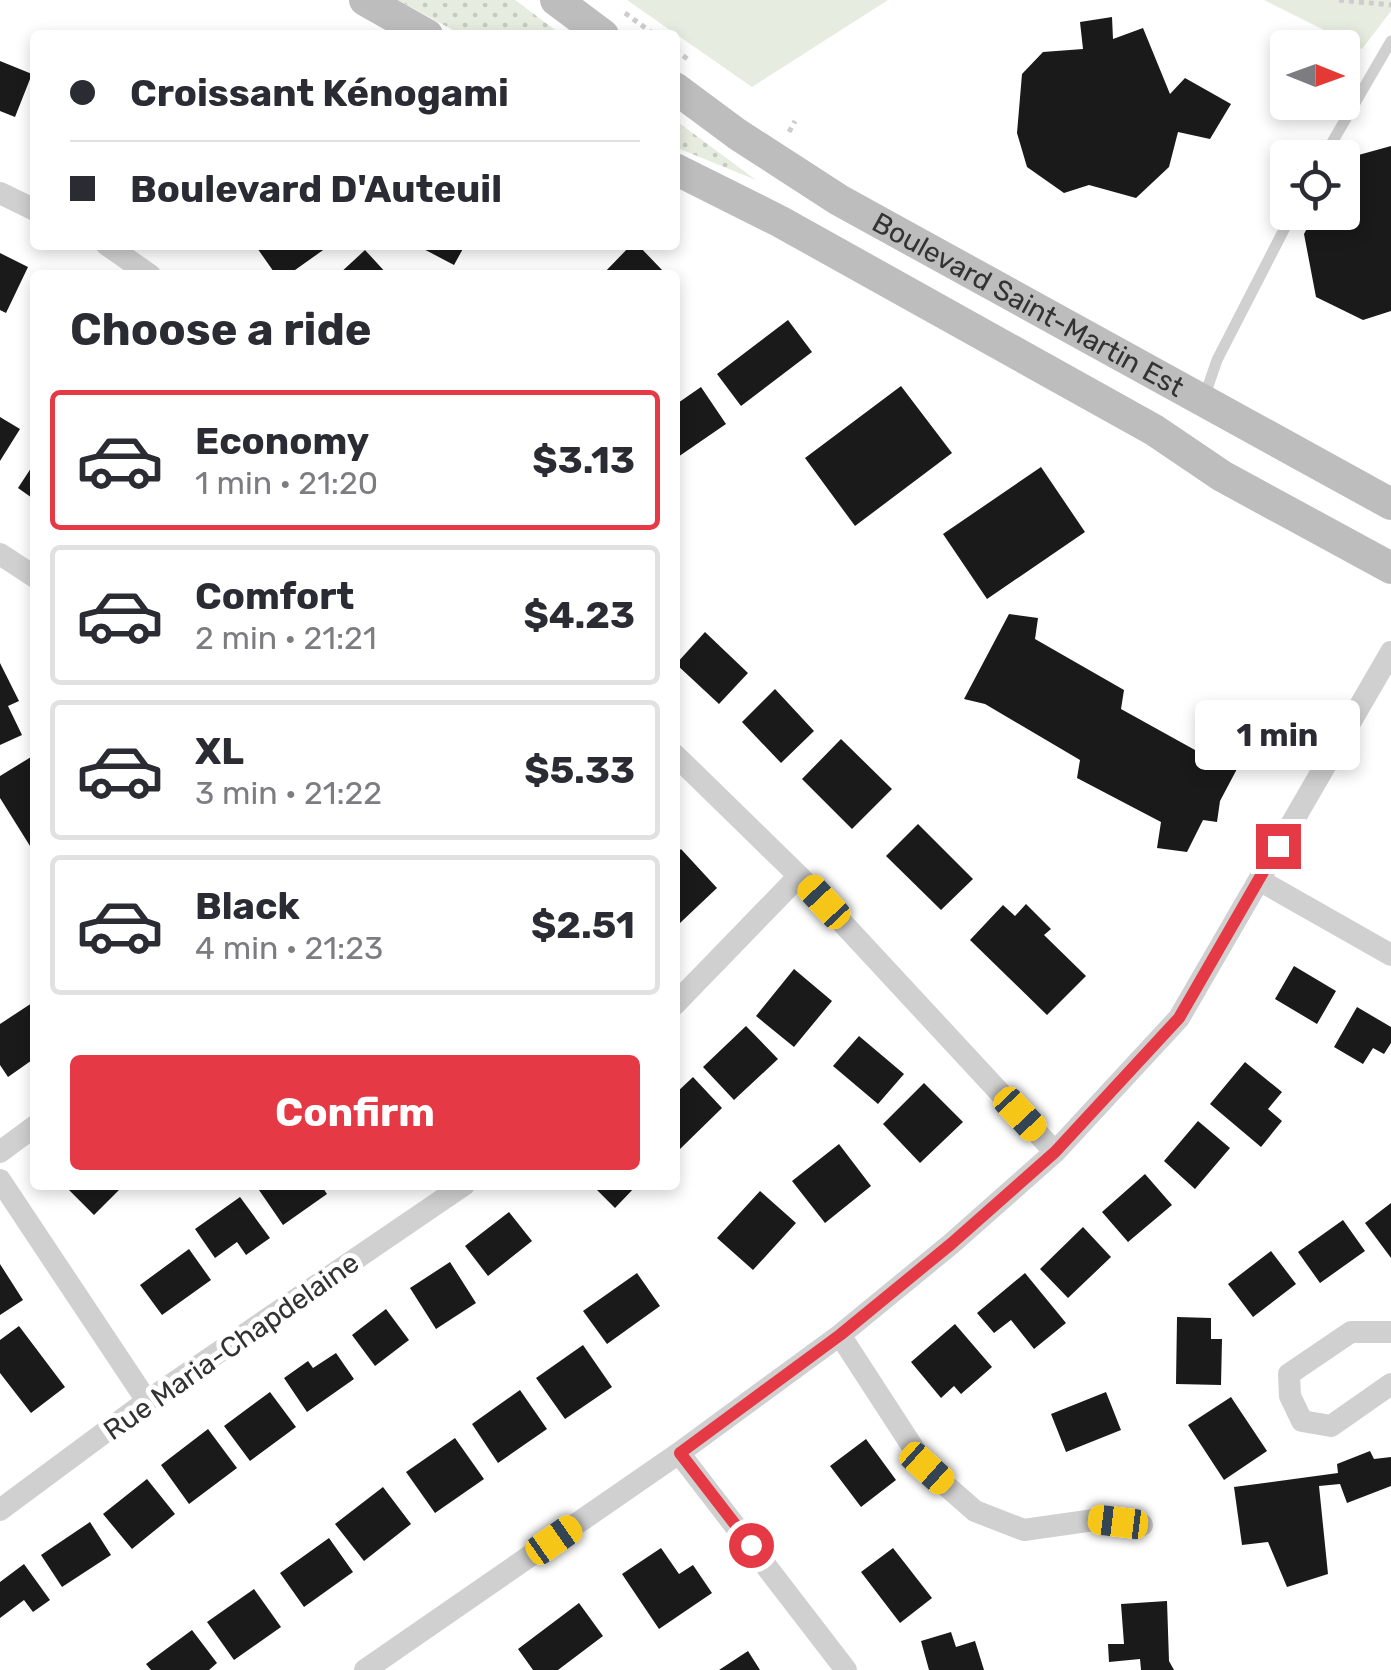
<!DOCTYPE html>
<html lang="en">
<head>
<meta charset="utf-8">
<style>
	body { margin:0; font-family:Rubik,sans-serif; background:#f2f2f3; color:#2b2b33; height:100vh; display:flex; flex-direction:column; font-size:38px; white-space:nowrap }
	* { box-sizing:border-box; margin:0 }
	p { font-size:32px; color:#7c7c81 }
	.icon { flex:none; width:55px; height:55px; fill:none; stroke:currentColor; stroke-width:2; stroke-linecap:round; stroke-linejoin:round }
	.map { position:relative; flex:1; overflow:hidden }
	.details { position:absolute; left:30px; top:270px; width:650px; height:920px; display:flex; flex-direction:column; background:#fff; border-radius:10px; box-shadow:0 5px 15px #0003 }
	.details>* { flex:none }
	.hud { position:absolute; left:30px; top:30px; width:650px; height:220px; border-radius:10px; box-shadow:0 5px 15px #0003; display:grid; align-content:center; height:220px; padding:0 40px; background:#fff }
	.needle { width:65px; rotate:91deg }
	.buttons { position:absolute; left:1270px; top:30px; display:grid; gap:20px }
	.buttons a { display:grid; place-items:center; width:90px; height:90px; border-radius:10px; background:#fff; box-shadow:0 5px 15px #0003; font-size:50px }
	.end { position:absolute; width:45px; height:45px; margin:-22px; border:12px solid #e63946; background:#fff; box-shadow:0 0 0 5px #fff }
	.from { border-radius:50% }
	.bubble { position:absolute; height:70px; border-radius:10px; background:#fff; box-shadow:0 5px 15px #0003; font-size:32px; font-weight:700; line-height:70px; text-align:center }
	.car { position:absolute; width:30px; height:60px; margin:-30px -15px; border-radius:12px; box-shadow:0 0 8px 2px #0007; background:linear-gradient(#f5c518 24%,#345 0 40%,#f5c518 0 76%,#345 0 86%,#f5c518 0) }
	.hud b { display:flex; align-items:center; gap:35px; height:95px; font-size:38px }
	.hud b+b { border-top:2px solid #e1e1e2 }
	.hud i { width:25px; height:25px; background:#2b2b33 }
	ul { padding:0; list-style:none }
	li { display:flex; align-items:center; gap:30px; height:140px; margin:0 20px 15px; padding:0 20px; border:5px solid #e1e1e2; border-radius:10px }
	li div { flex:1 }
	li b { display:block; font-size:38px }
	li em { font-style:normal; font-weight:700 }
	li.active { border-color:#e63946 }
	li>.icon { width:90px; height:90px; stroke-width:1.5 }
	h2 { padding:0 40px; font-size:45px; line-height:120px }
	.primary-button { display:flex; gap:20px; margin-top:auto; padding:20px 40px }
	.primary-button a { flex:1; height:115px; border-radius:10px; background:#e63946; color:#fff; font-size:40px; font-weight:700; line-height:115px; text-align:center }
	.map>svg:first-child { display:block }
</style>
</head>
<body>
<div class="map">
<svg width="1391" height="1670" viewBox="0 0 1391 1670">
	<defs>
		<pattern id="grass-dots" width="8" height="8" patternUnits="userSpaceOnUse" patternTransform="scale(2.5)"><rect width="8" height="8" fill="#e6ecdf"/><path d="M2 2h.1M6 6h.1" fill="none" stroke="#c6cbc0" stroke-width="1.8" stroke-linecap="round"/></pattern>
	</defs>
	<rect width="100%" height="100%" fill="#fff"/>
	<path fill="url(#grass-dots)" d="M 398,0 L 515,0 L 562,35 L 462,35 Z
		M 675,120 L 756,180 L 675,147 Z"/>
	<path fill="#e6ecdf" d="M 627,0 L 888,0 L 752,87 Z
		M 1264,0 L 1391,0 L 1391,11 L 1362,49 Z"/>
	<path fill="#1a1a1a" d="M 1112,17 L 1113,39 L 1143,28 L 1170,94 L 1185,78 L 1231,104 L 1210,139 L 1178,132 L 1169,167 L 1136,198 L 1089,185 L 1064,193 L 1027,167 L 1017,133 L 1022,74 L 1043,52 L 1083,49 L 1080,22 Z
		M 0,61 L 32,74 L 15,117 L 0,111 Z
		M 1391,146 L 1391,311 L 1363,320 L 1316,297 L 1304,234 L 1316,212 L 1342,212 L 1344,159 Z
		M 255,245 L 324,245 L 326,248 L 288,275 L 276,275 Z
		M 416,245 L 465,245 L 454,265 Z
		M 631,245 L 638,245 L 663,271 L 659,275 L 602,275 Z
		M 365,250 L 388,275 L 338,275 Z
		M 0,253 L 28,267 L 6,313 L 0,310 Z
		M 788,320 L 812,352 L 741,406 L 717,374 Z
		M 901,386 L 952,453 L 855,526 L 805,458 Z
		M 701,387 L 726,424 L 675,459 L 675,405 Z
		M 0,417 L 20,429 L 0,461 Z
		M 35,462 L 35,500 L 18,488 Z
		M 1041,467 L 1085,532 L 987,599 L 943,534 Z
		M 1009,614 L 1038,618 L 1035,639 L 1124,690 L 1121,709 L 1204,755 L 1217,757 L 1238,767 L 1220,801 L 1217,822 L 1203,820 L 1187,852 L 1157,848 L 1161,822 L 1077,778 L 1080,760 L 985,704 L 964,699 Z
		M 705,632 L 748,673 L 719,704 L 676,664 Z
		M 0,663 L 19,701 L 8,706 L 22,735 L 0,745 Z
		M 775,689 L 814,731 L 781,763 L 742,722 Z
		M 841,739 L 892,789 L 852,829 L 802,779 Z
		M 31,757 L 35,764 L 35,854 L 0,798 L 0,776 Z
		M 918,824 L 973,879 L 941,910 L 886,856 Z
		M 681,849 L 717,888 L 680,923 L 675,918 L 675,855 Z
		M 1026,904 L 1051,929 L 1044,935 L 1086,976 L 1047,1015 L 970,940 L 1003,905 L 1015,916 Z
		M 1294,966 L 1336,991 L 1317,1024 L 1275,999 Z
		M 794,969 L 832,1001 L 794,1047 L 756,1016 Z
		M 35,1001 L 35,1058 L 8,1077 L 0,1065 L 0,1024 Z
		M 1357,1007 L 1391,1027 L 1391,1043 L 1384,1054 L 1373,1048 L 1363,1064 L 1334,1047 Z
		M 746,1026 L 778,1059 L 734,1100 L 703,1067 Z
		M 859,1036 L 904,1074 L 878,1104 L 833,1066 Z
		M 1245,1062 L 1282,1092 L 1268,1109 L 1282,1121 L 1261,1147 L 1210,1104 Z
		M 693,1077 L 722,1108 L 679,1150 L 675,1146 L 675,1094 Z
		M 924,1083 L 963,1122 L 920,1163 L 883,1124 Z
		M 1198,1121 L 1230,1148 L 1195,1189 L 1164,1161 Z
		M 839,1144 L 871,1186 L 825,1223 L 792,1181 Z
		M 1145,1174 L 1172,1205 L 1128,1242 L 1102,1212 Z
		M 64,1185 L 124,1185 L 94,1215 Z
		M 265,1185 L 321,1185 L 327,1194 L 283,1225 L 259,1190 Z
		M 592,1185 L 637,1185 L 615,1208 Z
		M 760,1191 L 796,1223 L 753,1270 L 717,1238 Z
		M 240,1197 L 270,1238 L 246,1255 L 237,1242 L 215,1258 L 195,1229 Z
		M 1391,1203 L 1391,1258 L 1365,1223 Z
		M 509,1212 L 532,1241 L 488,1276 L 465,1246 Z
		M 1343,1220 L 1365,1251 L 1320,1283 L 1298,1252 Z
		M 1083,1227 L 1111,1257 L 1068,1298 L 1040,1269 Z
		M 189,1249 L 211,1280 L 162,1315 L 140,1285 Z
		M 1271,1251 L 1296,1284 L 1253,1317 L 1228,1284 Z
		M 450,1262 L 476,1303 L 436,1329 L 410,1288 Z
		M 0,1264 L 23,1300 L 0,1315 Z
		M 637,1273 L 660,1306 L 607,1344 L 583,1311 Z
		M 1025,1273 L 1066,1323 L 1034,1349 L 1011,1320 L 994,1333 L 977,1313 Z
		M 386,1309 L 409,1340 L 375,1366 L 352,1335 Z
		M 1177,1317 L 1211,1318 L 1211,1339 L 1222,1339 L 1221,1385 L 1176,1384 Z
		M 955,1324 L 992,1367 L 961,1394 L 954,1386 L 941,1398 L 911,1362 Z
		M 19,1326 L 65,1387 L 31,1413 L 0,1373 L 0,1340 Z
		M 583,1345 L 612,1387 L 565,1419 L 536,1378 Z
		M 336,1353 L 354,1379 L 307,1412 L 284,1378 L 308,1361 L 313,1368 Z
		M 520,1390 L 547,1429 L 498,1463 L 472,1424 Z
		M 270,1392 L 296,1427 L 250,1461 L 224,1426 Z
		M 1106,1392 L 1121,1430 L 1066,1452 L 1051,1414 Z
		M 1231,1397 L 1267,1451 L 1224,1480 L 1188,1425 Z
		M 208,1429 L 237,1468 L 189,1504 L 161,1465 Z
		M 455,1438 L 484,1479 L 435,1513 L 406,1472 Z
		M 866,1439 L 896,1480 L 861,1507 L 830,1466 Z
		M 1370,1451 L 1374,1459 L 1391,1457 L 1391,1486 L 1347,1503 L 1340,1484 L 1319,1486 L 1328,1574 L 1287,1587 L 1268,1542 L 1242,1545 L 1234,1487 L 1338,1473 L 1337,1464 Z
		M 147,1479 L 175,1514 L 132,1549 L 103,1514 Z
		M 383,1487 L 411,1524 L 364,1561 L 335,1524 Z
		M 90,1522 L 111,1555 L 62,1587 L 41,1555 Z
		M 329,1538 L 353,1572 L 304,1607 L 280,1573 Z
		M 661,1548 L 679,1574 L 693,1565 L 712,1593 L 659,1629 L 622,1574 Z
		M 893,1548 L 932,1598 L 900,1623 L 861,1572 Z
		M 24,1564 L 50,1600 L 33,1612 L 24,1600 L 0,1618 L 0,1582 Z
		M 254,1589 L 281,1627 L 234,1660 L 207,1622 Z
		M 1167,1601 L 1169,1661 L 1174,1670 L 1141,1670 L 1140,1659 L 1109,1662 L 1108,1644 L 1124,1644 L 1121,1604 Z
		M 579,1603 L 603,1636 L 558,1670 L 533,1670 L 518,1649 Z
		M 192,1630 L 217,1663 L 209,1670 L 151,1670 L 146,1664 Z
		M 951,1632 L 956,1647 L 975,1641 L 984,1670 L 929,1670 L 921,1641 Z
		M 748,1651 L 760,1670 L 719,1670 Z"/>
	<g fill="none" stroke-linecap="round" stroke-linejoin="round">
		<path stroke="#cdcdcd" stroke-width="5" stroke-dasharray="5 5" stroke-linecap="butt" d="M 1339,0 L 1391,5
			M 625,13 L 655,35
			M 675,50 L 689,60
			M 789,132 L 795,121"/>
		<path stroke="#d0d0d0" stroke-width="11" d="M 1323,158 L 1391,41
			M 1204,398 L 1217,360 L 1293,212"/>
		<path stroke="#d0d0d0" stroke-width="22" d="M 0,193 L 35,210
			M 107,245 L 150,275
			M 0,554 L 35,577
			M 675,755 L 799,876 L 1055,1152
			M 1259,880 L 1391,955
			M 675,1004 L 799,876
			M 0,1152 L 35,1126
			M 0,1180 L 147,1401
			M 1391,1332 L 1351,1332 L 1289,1374 L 1290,1396 L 1302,1421 L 1331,1426 L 1391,1384
			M 840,1335 L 927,1469 L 975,1511 L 1024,1530 L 1094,1520 L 1142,1525
			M 679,1453 L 846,1670
			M 0,1510 L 147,1401 L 464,1185
			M 365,1670 L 679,1453 L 840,1335 L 951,1244 L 1055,1152 L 1179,1018 L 1391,652"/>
		<g stroke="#bdbdbd" stroke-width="32">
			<path d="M 365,0 L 427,35"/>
			<path d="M 556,0 L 603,35"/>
			<path id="s1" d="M 675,88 L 737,134 L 839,200 L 1391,504"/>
			<path d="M 675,169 L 779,221 L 1154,430 L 1222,476 L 1391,568"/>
		</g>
	</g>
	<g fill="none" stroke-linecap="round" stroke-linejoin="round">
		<path stroke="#e63946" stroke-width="12" d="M 751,1545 L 680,1453 L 840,1335 L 951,1244 L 1055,1152 L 1179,1018 L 1278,846"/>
	</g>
	<g text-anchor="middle" stroke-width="10" stroke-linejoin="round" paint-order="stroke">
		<g font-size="28" fill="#333" stroke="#fff">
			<text dy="10" stroke="none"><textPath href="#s1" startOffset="415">Boulevard Saint-Martin Est</textPath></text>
			<text transform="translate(231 1346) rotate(-35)" y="10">Rue Maria-Chapdelaine</text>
		</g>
	</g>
</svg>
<div class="buttons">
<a><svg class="needle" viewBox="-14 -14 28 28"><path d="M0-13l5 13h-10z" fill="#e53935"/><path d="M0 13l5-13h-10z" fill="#7c7c81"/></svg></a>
<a><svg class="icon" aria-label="locate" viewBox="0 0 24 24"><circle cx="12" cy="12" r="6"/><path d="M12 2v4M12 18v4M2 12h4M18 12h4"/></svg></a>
</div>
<i class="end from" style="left:751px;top:1545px"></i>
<i class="end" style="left:1278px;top:846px"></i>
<div class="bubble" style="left:1195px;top:700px;width:165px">1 min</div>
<i class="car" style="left:824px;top:902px;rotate:317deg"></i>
<i class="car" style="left:1020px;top:1114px;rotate:137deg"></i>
<i class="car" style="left:927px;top:1468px;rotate:132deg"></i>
<i class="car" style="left:1118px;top:1522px;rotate:277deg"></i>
<i class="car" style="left:554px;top:1540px;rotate:55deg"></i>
<div class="hud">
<b><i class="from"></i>Croissant Kénogami</b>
<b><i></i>Boulevard D'Auteuil</b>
</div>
<section class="details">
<h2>Choose a ride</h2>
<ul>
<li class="active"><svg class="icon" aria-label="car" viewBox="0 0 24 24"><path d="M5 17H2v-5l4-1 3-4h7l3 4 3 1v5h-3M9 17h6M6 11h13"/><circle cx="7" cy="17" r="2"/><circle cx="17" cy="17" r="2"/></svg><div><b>Economy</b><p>1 min · 21:20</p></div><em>$3.13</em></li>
<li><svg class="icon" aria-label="car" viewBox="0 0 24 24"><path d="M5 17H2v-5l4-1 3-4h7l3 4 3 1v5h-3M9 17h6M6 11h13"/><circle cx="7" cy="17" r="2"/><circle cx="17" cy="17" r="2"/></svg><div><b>Comfort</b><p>2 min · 21:21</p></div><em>$4.23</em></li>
<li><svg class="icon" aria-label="car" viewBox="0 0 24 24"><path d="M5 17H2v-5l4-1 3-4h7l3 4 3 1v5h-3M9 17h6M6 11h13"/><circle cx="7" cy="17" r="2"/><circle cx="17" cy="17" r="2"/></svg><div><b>XL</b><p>3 min · 21:22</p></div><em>$5.33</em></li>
<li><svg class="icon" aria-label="car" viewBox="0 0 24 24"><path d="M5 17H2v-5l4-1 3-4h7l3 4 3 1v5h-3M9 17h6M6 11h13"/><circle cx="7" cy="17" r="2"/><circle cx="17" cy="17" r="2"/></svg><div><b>Black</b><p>4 min · 21:23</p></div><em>$2.51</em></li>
</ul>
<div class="primary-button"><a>Confirm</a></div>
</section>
</div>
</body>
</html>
